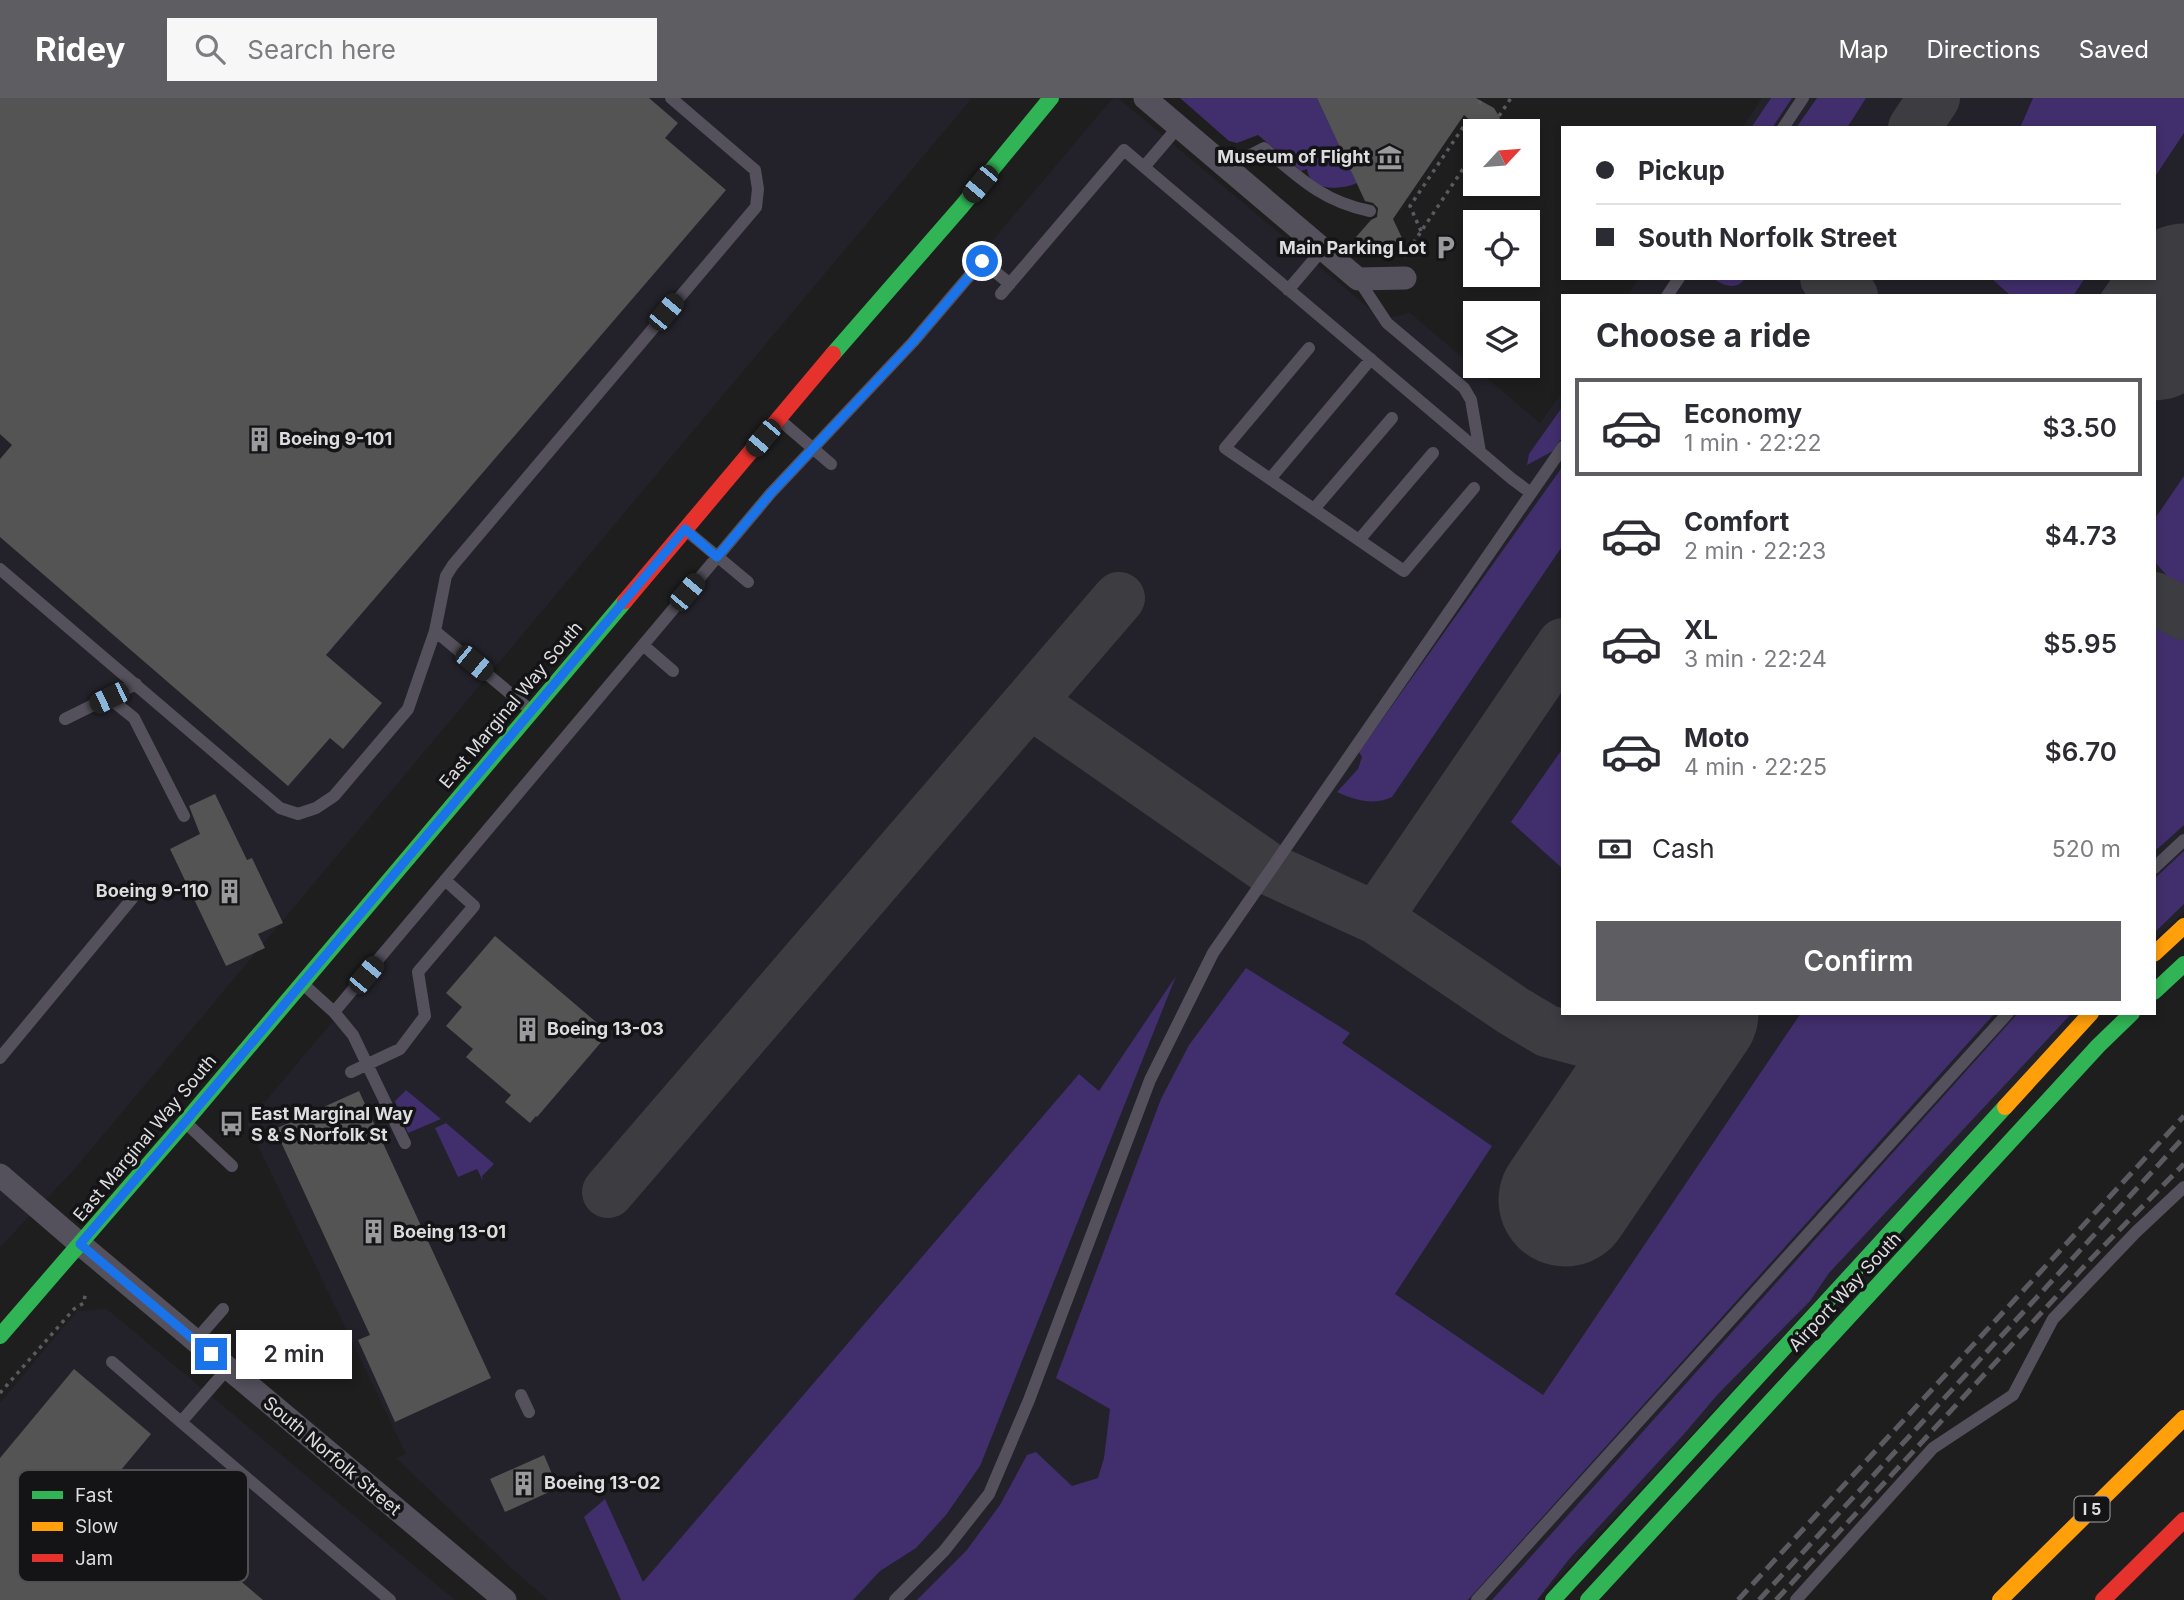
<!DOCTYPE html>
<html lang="en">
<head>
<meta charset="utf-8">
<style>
	body { margin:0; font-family:Inter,sans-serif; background:#f7f7f7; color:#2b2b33; height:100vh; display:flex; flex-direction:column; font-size:26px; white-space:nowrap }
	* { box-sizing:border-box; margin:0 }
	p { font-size:23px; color:#7c7c81 }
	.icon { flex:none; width:38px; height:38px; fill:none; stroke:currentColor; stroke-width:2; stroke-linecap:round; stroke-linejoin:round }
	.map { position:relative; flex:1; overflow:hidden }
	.details { position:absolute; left:1561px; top:196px; width:595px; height:721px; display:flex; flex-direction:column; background:#fff; border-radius:0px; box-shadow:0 4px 10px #0003 }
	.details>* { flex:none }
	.top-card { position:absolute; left:1561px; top:28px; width:595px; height:154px; border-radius:0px; box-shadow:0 4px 10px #0003; display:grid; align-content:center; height:154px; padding:0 35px; background:#fff }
	.needle { width:46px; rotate:64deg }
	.tools { position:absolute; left:1463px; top:21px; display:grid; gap:14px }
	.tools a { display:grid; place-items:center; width:77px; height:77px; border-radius:0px; background:#fff; box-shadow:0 4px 10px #0003; font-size:35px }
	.end { position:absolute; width:32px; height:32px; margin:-16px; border:9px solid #1a73e8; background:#fff; box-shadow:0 0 0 4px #fff }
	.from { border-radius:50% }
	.bubble { position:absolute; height:49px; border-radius:0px; background:#fff; box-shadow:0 4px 10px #0003; font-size:23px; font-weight:600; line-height:49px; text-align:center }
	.car { position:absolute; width:21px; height:42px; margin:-21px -10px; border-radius:9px; box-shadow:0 0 5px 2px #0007; background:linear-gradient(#222 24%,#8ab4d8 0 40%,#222 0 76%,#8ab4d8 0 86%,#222 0) }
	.top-card b { display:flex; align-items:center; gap:24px; height:66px; font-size:26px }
	.top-card b+b { border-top:2px solid #e1e1e2 }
	.top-card i { width:18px; height:18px; background:#2b2b33 }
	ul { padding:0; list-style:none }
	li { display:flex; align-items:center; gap:21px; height:98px; margin:0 14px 10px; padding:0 21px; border:4px solid transparent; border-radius:0px }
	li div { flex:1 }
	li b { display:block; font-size:26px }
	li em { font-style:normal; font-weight:600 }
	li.on { border-color:#5d5d62 }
	li>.icon { width:63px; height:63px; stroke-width:1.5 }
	h2 { padding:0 35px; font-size:32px; line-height:84px }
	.pay { display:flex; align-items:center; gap:18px; height:77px; padding:0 35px; font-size:26px }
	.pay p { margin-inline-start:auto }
	.action { display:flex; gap:14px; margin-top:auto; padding:14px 35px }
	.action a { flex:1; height:80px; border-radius:0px; background:#5d5d62; color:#fff; font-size:28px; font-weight:600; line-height:80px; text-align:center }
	header { display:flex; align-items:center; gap:42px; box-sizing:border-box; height:98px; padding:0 35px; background:#5d5d62; color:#fff }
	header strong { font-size:33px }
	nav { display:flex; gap:38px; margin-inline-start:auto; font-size:24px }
	.search { width:490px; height:63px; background:#f7f7f7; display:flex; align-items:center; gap:18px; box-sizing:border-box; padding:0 24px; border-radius:0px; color:#7c7c81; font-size:26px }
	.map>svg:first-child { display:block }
</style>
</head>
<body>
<header>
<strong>Ridey</strong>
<div class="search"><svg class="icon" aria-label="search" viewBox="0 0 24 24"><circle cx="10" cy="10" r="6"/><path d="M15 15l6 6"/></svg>Search here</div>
<nav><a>Map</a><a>Directions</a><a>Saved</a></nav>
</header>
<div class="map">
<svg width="2184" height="1502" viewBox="0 0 2184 1502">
	<rect width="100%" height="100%" fill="#1e1e1f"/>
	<path fill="#23222a" d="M 0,0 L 972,0 L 72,1074 L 0,1149 Z
		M 1113,0 L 1118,0 L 1382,221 L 1410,215 L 1540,325 L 1563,293 L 1563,915 L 2083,915 L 1538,1502 L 548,1502 L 512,1471 L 396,1360 L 406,1356 L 247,1025 Z
		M 1762,0 L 2184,0 L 2184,814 L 2154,842 L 2154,198 L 1627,198 L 1639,180 L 2154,180 L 2154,30 L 1742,30 Z
		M 107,1211 L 455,1502 L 0,1502 L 0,1305 L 77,1213 Z"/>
	<path fill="#412e6c" d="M 1180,0 L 1317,0 L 1357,85 C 1341,92 1310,94 1307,71 L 1301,73 L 1258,37 L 1237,45 L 1229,43 Z
		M 1771,0 L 1792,0 L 1772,30 L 1751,30 Z
		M 1817,0 L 1866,0 L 1847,30 L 1796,30 Z
		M 2033,0 L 2184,0 L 2184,35 L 2154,80 L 2154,30 L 2020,30 Z
		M 1713,180 L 1745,180 C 1737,193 1723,188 1713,180 Z
		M 1991,180 L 2085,180 L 2073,198 L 2011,198 Z
		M 1563,308 L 1563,338 L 1553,353 L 1527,367 L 1529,356 Z
		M 1563,368 L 1563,447 L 1392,699 C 1373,708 1355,702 1337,694 L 1358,671 L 1362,659 L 1359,654 Z
		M 2184,378 L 2184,491 L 2173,485 L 2154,463 L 2154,422 Z
		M 2154,522 L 2184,534 L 2184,727 L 2154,754 Z
		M 1563,650 L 1563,771 L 1511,724 Z
		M 2184,753 L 2184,806 L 2154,835 L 2154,781 Z
		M 1246,870 L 1350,935 L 1342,945 L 1492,1048 L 1395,1196 L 1543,1297 L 1801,915 L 1995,915 L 1468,1502 L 917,1502 L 966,1453 L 1000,1407 L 1027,1357 L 1036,1354 L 1072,1388 L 1098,1380 L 1104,1360 L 1110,1311 L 1056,1280 L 1161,1001 L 1189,947 Z
		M 1176,878 L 980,1368 L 946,1417 L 916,1450 L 880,1473 L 853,1502 L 621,1502 L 584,1419 L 605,1401 L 643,1484 L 1079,976 L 1099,993 Z
		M 2018,915 L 2072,915 L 1829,1175 L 1810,1203 L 1718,1296 L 1684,1336 L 1570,1460 L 1537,1502 L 1492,1502 Z
		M 406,992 L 441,1021 L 408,1035 L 395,1003 Z
		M 446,1025 L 494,1066 L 482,1078 L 483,1083 L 477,1071 L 458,1079 L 435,1030 Z"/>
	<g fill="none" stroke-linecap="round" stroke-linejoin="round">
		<path stroke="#3d3c40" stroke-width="52" d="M 1914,30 L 1934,0
			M 1826,180 L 1852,198
			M 2154,500 L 2184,516
			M 1030,604 L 1271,772 L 1376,820 L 1512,912 L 1547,933 L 1581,942 L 1610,942 L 1644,935 L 1666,926 L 1679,915
			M 1376,820 L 1563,546
			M 608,1094 L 1119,500"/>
		<path stroke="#3d3c40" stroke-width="133" d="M 2154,236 L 2184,192
			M 1565,1102 L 1692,915"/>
	</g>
	<path fill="#545454" d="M 0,0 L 649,0 L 678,25 L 665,40 L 726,92 L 326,557 L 382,605 L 343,651 L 330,640 L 288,688 L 0,439 L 0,361 L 12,347 L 0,336 Z
		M 1317,0 L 1476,0 L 1494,10 L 1500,20 L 1494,31 L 1482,33 L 1464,17 L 1393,121 L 1402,140 L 1393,153 L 1374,153 L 1356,139 L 1371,122 L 1377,119 L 1378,110 L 1373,105 L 1365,103 Z
		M 215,696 L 247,762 L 252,760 L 283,825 L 258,836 L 265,850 L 226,868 L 170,751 L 200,736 L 189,708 Z
		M 495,838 L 609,935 L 537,1019 L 536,1018 L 530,1025 L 505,1004 L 511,997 L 466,959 L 473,951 L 446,928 L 462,909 L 446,895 Z
		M 359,993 L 491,1280 L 395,1324 L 358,1242 L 370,1237 L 275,1031 Z
		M 74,1271 L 151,1336 L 116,1378 L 263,1502 L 0,1502 L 0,1360 Z
		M 544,1357 L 558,1390 L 505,1414 L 490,1381 Z"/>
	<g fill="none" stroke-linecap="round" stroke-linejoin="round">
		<path stroke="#5c5a61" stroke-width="3.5" stroke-dasharray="3.5 5" stroke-linecap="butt" d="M 1479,6 L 1483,0
			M 1499,18 L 1511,0
			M 1421,133 L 1410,108 L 1470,19
			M 1404,159 L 1475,53
			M 0,1295 L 74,1211 L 84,1205 L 85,1197"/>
		<path stroke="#54515c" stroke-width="12" d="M 1783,30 L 1803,0
			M 1144,69 L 1179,28
			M 1227,69 L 1264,50 C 1299,80 1324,104 1370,113
			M 1358,181 L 1387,225 L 1464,290 L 1471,302 L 1480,354
			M 1288,192 L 1323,151
			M 1001,196 L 1124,52 L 1512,381 L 1531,395
			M 1667,198 L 1679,180
			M 1309,250 L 1225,350 L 1404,473 L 1474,390
			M 781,323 L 831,366
			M 1270,381 L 1371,261
			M 1314,411 L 1392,320
			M 688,434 L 748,484
			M 1359,442 L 1433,355
			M 0,471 L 280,710 L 298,716 L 316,710 L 334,698 L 408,611 L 435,533 L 446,478 L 453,467 L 756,109 L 758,91 L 755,72 L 671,0
			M 435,533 L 528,610
			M 643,547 L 673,573
			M 109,600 L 134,620 L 184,718
			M 65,621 L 136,586
			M 2154,770 L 2184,742
			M 304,887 L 334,914 L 353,937 L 405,1045
			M 334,914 L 771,395 L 913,244 L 982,163 L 1010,186
			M 0,960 L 140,791
			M 351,974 L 400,951 L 425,918 L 418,874 L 474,808 L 445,782
			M 186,1025 L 232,1068
			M 195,1243 L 223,1211
			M 112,1264 L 181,1324 L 228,1270
			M 521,1297 L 529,1314
			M 181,1324 L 390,1502
			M 895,1502 L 944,1453 L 989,1396 L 1029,1302 L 1150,982 L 1213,855 L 1563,349
			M 1477,1502 L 2008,915
			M 1796,1502 L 1933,1350 L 2013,1297 L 2053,1221 L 2136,1134 L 2184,1089"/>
		<path stroke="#54515c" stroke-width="23" d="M 1145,0 L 1358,181 L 1405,180
			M 0,1077 L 80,1146 L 505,1502"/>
		<path stroke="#30b455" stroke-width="16" d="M 833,256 L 962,108 L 1051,0
			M 2154,894 L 2184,866
			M 0,1238 L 185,1024 L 625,503
			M 1553,1502 L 2005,1009
			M 1588,1502 L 2098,948 L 2132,915"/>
		<path stroke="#ff9f0a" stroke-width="16" d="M 2154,856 L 2184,828
			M 2005,1009 L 2091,915
			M 2000,1502 L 2184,1320"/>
		<path stroke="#e5322d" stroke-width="16" d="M 625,503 L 833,256
			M 2103,1502 L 2184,1422"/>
		<path stroke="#5c5a60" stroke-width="5" stroke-dasharray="14 7" stroke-linecap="butt" d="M 1738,1502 L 2184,1018
			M 1759,1502 L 2184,1039
			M 1776,1502 L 2091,1161 L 2184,1066"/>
	</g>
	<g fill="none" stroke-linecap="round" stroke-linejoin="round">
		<path stroke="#1a73e8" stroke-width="9" d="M 211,1256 L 80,1146 L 185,1024 L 685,431 L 717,459 L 771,395 L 913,244 L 982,163"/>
	</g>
	<defs>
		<symbol id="museum-bare" viewBox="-9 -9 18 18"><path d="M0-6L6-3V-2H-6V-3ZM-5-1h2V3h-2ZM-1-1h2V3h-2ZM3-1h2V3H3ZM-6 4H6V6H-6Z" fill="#9a9a9c" stroke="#141417" stroke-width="2.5" paint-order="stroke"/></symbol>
		<symbol id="parking-bare" viewBox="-9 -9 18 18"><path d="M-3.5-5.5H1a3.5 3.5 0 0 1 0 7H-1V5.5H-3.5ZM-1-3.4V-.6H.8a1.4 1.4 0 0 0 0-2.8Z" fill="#9a9a9c" stroke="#141417" stroke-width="2.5" paint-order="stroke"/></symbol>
		<symbol id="building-bare" viewBox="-9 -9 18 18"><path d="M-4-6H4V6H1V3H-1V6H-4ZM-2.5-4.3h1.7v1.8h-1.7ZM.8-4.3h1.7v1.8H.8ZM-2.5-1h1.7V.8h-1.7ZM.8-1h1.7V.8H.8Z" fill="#9a9a9c" stroke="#141417" stroke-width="2.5" paint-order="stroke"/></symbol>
		<symbol id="bus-bare" viewBox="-9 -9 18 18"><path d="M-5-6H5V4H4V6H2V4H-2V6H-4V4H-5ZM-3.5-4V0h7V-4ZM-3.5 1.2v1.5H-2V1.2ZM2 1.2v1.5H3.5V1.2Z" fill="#9a9a9c" stroke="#141417" stroke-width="2.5" paint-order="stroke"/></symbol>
	</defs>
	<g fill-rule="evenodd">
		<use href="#museum-bare" x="1372" y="42" width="35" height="35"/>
		<use href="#parking-bare" x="1428" y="132" width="35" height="35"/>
		<use href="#building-bare" x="242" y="324" width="35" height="35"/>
		<use href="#building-bare" x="212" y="776" width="35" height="35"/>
		<use href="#building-bare" x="510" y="914" width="35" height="35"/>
		<use href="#bus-bare" x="214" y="1008" width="35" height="35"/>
		<use href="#building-bare" x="356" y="1116" width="35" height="35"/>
		<use href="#building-bare" x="506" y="1368" width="35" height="35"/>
	</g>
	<g text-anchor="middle" stroke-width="7" stroke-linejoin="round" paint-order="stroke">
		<rect fill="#141417" stroke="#a1a1a3" stroke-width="2" x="2074.5" y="1398.5" width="35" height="25" rx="5"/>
		<g font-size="16" font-weight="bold" fill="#dddddf">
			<text x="2092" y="1417">I 5</text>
		</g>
		<g font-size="18" font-weight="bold" fill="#dddddf" stroke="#141417" text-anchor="start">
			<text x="1370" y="65" text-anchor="end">Museum of Flight</text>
			<text x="1426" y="156" text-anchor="end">Main Parking Lot</text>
			<text x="279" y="347">Boeing 9-101</text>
			<text x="209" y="799" text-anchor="end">Boeing 9-110</text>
			<text x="547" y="937">Boeing 13-03</text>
			<text x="251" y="1022">East Marginal Way<tspan x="251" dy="21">S &amp; S Norfolk St</tspan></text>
			<text x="393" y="1140">Boeing 13-01</text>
			<text x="544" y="1391">Boeing 13-02</text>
		</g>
		<g font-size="18" fill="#dddddf" stroke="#141417">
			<text transform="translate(511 607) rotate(-50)" y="6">East Marginal Way South</text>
			<text transform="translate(145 1040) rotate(-50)" y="6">East Marginal Way South</text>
			<text transform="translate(1845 1194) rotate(-47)" y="6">Airport Way South</text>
			<text transform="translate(332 1358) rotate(40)" y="6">South Norfolk Street</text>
		</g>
	</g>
	<rect x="18" y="1372" width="230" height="112" rx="10" fill="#141417" stroke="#505053" stroke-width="2"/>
	<rect x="32" y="1393" width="31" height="8" fill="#30b455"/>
	<rect x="32" y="1424" width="31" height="9" fill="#ff9f0a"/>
	<rect x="32" y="1456" width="31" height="8" fill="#e5322d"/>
	<g font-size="19" fill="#dddddf">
		<text x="75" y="1404">Fast</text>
		<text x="75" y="1435">Slow</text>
		<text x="75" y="1467">Jam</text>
	</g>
</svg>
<div class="tools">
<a><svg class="needle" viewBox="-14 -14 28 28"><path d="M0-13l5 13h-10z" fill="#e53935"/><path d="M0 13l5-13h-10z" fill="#7c7c81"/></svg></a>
<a><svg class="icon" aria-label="locate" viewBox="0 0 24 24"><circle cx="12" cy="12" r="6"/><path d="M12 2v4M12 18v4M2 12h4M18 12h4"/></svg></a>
<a><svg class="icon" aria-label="layers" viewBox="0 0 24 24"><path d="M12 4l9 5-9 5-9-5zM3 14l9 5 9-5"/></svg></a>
</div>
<i class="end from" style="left:982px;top:163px"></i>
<i class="end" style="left:211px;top:1256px"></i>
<div class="bubble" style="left:236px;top:1232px;width:116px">2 min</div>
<i class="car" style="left:980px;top:86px;rotate:220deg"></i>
<i class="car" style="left:666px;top:214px;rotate:40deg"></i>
<i class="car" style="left:763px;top:340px;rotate:220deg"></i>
<i class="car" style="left:687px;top:494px;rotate:40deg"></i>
<i class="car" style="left:474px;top:565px;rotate:129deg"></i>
<i class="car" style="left:109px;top:600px;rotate:244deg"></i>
<i class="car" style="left:366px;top:877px;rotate:40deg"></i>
<div class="top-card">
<b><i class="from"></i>Pickup</b>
<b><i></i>South Norfolk Street</b>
</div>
<section class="details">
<h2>Choose a ride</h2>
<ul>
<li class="on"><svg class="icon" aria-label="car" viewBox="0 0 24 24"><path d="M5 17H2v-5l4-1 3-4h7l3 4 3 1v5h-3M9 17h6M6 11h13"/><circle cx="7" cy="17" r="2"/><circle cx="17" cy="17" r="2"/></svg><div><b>Economy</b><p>1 min · 22:22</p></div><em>$3.50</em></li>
<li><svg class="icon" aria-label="car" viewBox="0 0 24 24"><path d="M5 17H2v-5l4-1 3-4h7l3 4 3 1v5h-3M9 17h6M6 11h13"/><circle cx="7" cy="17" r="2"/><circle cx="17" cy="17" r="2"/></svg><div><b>Comfort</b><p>2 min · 22:23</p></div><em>$4.73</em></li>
<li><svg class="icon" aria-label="car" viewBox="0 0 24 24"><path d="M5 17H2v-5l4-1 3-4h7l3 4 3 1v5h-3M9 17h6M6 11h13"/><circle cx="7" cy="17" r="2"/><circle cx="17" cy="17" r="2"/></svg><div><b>XL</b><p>3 min · 22:24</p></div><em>$5.95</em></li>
<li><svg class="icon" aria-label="car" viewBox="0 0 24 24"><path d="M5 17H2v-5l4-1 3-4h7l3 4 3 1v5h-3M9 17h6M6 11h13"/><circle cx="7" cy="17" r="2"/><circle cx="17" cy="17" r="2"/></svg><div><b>Moto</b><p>4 min · 22:25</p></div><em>$6.70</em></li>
</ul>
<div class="pay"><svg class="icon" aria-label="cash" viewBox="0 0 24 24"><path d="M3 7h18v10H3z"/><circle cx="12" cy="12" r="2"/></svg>Cash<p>520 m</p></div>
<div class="action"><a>Confirm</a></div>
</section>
</div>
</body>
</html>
